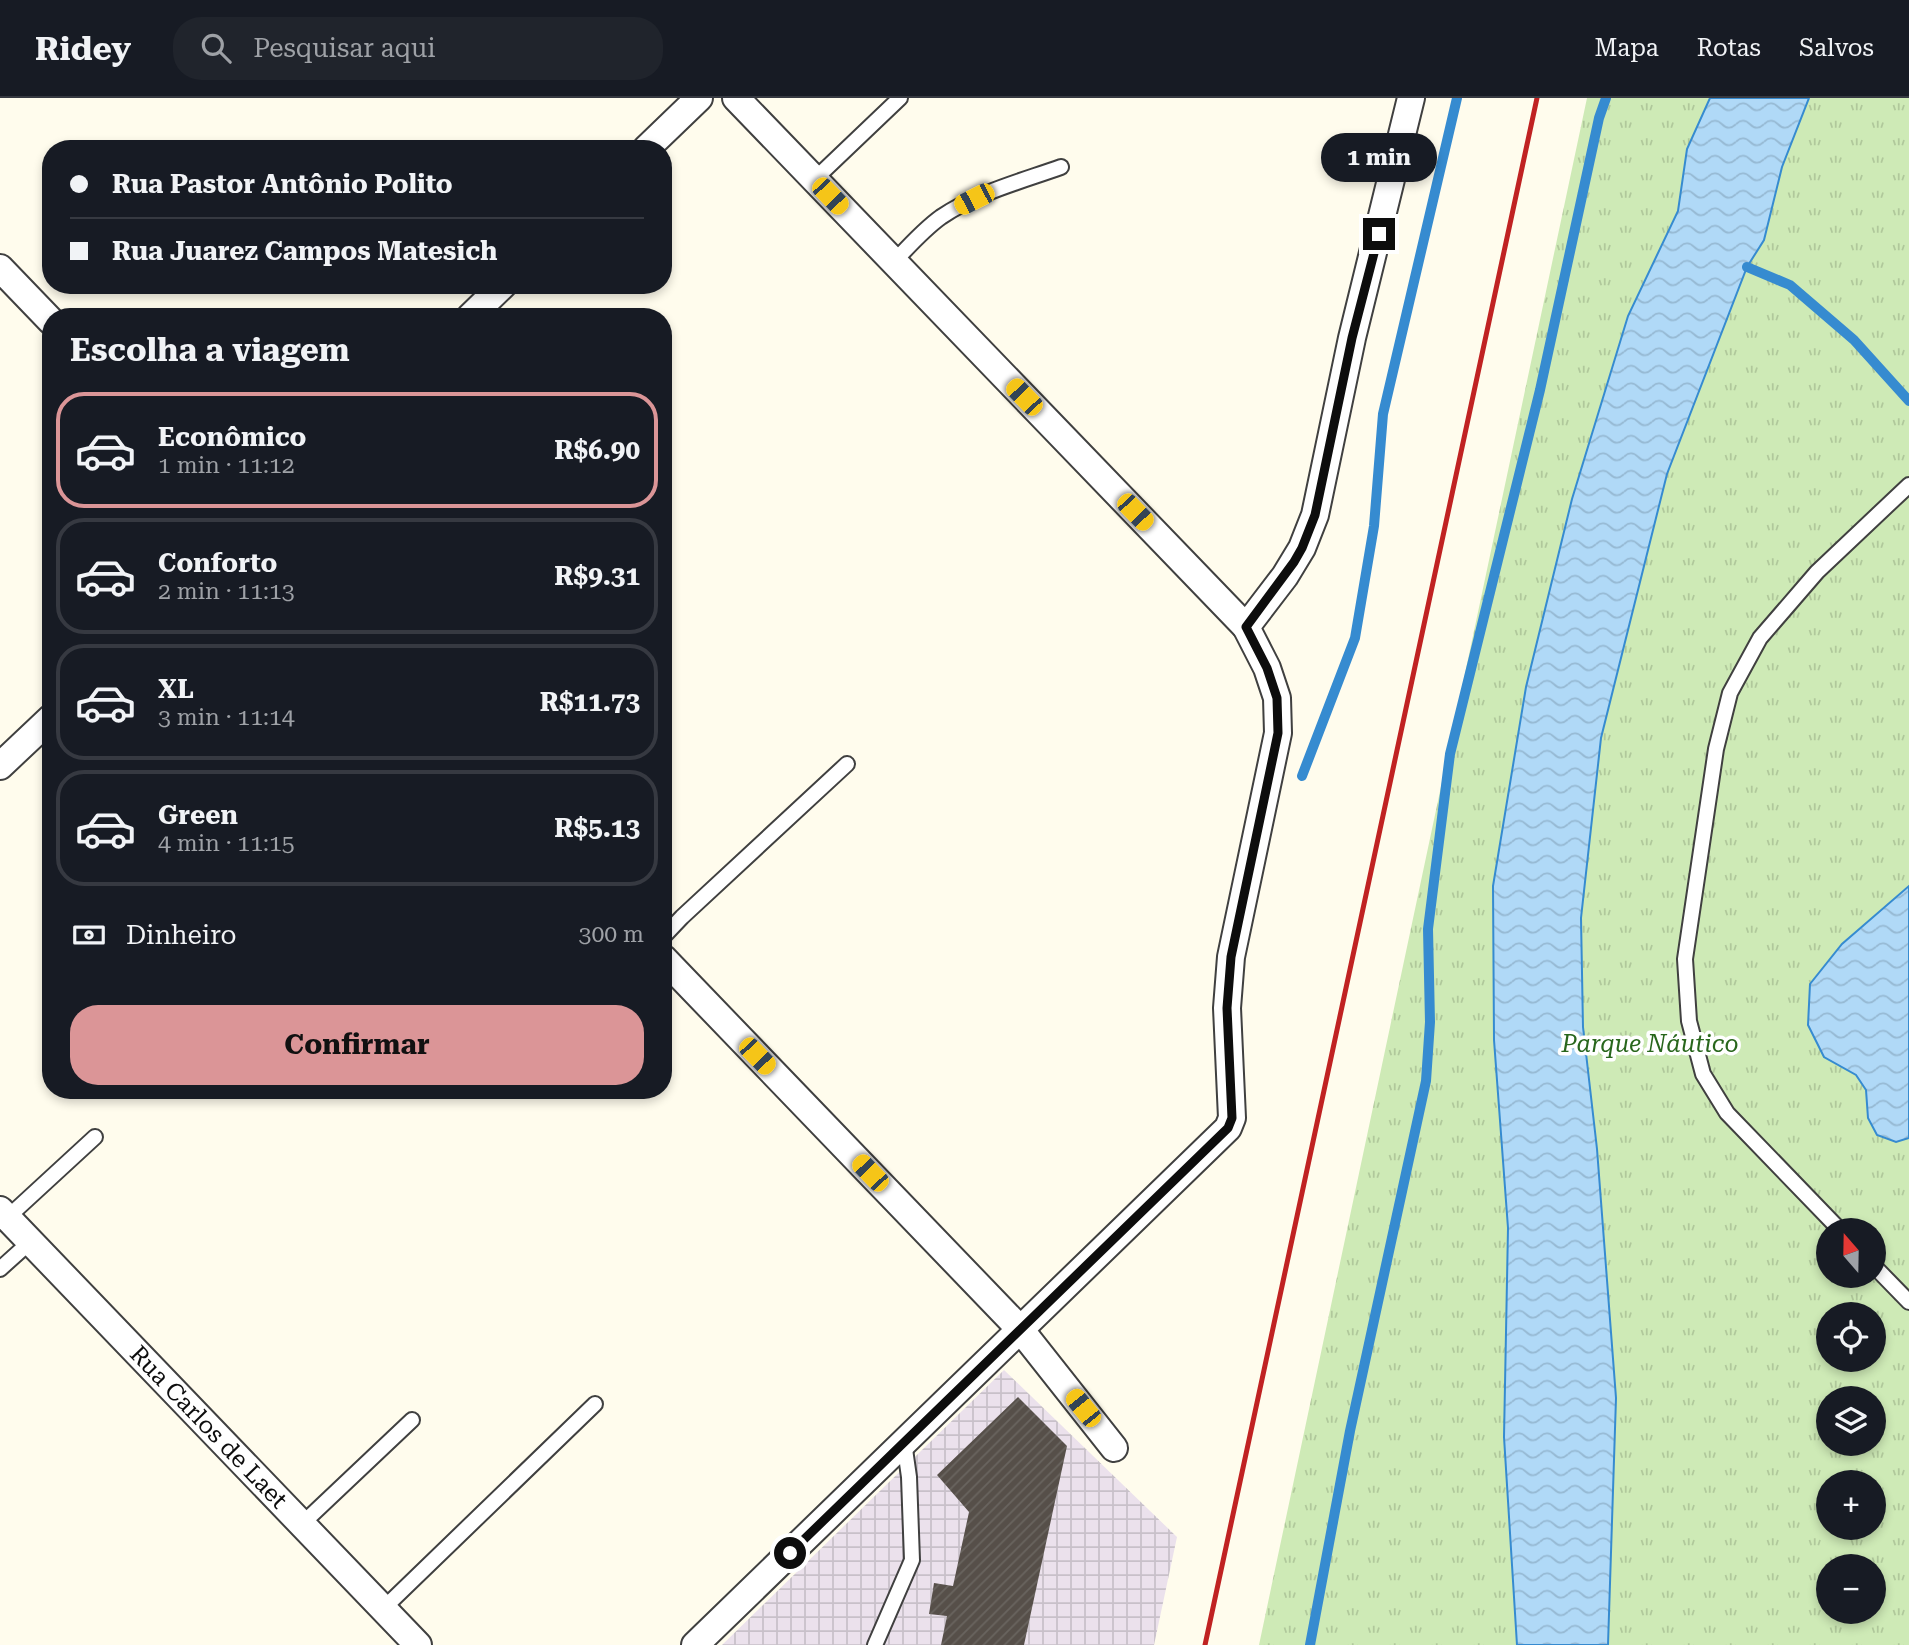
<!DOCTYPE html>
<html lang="pt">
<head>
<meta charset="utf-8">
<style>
	body { margin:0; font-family:"Roboto Serif",serif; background:#20242c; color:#f1f3f6; height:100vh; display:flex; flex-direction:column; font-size:26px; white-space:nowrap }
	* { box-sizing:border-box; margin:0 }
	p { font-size:23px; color:#9ea1a6 }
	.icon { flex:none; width:38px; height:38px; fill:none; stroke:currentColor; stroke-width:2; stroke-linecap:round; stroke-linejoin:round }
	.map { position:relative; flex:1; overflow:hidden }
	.sheet { position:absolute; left:42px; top:210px; width:630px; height:791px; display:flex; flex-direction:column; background:#171b24; border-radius:28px; box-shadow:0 4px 10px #0003 }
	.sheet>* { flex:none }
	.banner { position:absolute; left:42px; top:42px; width:630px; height:154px; border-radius:28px; box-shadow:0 4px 10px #0003; display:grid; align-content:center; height:154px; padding:0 28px; background:#171b24 }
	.needle { width:46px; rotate:340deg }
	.controls { position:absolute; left:1816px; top:1120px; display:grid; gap:14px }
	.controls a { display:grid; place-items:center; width:70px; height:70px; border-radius:50%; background:#171b24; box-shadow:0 4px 10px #0003; font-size:35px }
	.end { position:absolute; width:32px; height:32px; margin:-16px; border:9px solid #0d0d0d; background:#fff; box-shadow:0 0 0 4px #fff }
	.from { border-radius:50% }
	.bubble { position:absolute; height:49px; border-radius:24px; background:#171b24; box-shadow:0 4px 10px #0003; font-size:23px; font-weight:700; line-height:49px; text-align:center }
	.car { position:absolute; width:21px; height:42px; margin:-21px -10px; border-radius:9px; box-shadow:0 0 5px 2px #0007; background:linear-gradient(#f5c518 24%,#345 0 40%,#f5c518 0 76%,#345 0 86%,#f5c518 0) }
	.banner b { display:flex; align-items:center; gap:24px; height:66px; font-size:26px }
	.banner b+b { border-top:2px solid #363941 }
	.banner i { width:18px; height:18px; background:#f1f3f6 }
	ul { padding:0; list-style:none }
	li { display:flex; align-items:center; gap:21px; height:116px; margin:0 14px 10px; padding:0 14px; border:4px solid #363941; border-radius:28px }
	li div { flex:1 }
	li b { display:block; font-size:26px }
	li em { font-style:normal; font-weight:700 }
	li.selected { border-color:#db9597 }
	li>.icon { width:63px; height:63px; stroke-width:1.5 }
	h2 { padding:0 28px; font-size:32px; line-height:84px }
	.pay { display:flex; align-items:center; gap:18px; height:77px; padding:0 28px; font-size:26px }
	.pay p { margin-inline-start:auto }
	.action { display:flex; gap:14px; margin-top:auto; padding:14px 28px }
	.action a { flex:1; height:80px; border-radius:28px; background:#db9597; color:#111; font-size:28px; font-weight:700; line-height:80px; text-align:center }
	header { display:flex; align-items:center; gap:42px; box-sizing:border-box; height:98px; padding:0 35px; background:#171b24; border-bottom:2px solid #363941 }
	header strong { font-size:33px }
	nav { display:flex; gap:38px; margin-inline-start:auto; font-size:24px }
	.search { width:490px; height:63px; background:#20242c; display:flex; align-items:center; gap:18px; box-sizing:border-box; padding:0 24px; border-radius:28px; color:#9ea1a6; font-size:26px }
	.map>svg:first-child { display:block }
</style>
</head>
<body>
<header>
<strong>Ridey</strong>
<div class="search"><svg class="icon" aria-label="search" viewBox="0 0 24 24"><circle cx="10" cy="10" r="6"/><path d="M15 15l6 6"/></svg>Pesquisar aqui</div>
<nav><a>Mapa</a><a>Rotas</a><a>Salvos</a></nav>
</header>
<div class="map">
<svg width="1909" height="1547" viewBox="0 0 1909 1547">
	<defs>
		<pattern id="industrial-grid" width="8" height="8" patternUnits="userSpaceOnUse" patternTransform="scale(1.75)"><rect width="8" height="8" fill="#ebe1ec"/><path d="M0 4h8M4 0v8" fill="none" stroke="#c8c0c9"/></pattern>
		<pattern id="park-tufts" width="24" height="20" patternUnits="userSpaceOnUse" patternTransform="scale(1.75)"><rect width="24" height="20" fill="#ceeab6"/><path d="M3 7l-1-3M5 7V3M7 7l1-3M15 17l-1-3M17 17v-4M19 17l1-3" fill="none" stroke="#b0c89b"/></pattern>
		<pattern id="water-waves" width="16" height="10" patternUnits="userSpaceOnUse" patternTransform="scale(1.75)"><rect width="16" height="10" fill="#b0d9f7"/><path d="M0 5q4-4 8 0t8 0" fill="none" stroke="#96b9d3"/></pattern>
		<pattern id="building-hatch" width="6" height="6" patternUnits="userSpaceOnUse" patternTransform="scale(1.75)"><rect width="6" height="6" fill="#564f49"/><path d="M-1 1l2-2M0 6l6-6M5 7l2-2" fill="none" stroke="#69645f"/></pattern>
	</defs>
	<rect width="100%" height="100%" fill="#fffced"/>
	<path fill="url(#industrial-grid)" d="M 1004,1272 L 1177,1439 L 1154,1547 L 722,1547 Z"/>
	<path fill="url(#park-tufts)" fill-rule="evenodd" d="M 1587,0 L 1909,0 L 1909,1547 L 1259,1547 ZM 1829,1132 L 1874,1132 L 1874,1178 L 1829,1178 ZM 1829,1216 L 1874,1216 L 1874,1262 L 1829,1262 ZM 1829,1300 L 1874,1300 L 1874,1346 L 1829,1346 ZM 1829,1384 L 1874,1384 L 1874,1430 L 1829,1430 ZM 1829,1468 L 1874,1468 L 1874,1514 L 1829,1514 Z"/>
	<path fill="url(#water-waves)" stroke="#368bd0" stroke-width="2" d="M 1710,0 L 1809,0 L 1782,69 L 1764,142 L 1747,169 L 1667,376 L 1601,640 L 1581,820 L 1583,929 L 1597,1051 L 1616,1300 L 1608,1547 L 1517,1547 L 1504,1339 L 1508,1130 L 1494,942 L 1493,788 L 1526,589 L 1572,401 L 1628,218 L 1678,113 L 1687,51 Z
		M 1909,788 L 1909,1040 L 1896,1044 L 1877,1037 L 1868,1020 L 1866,992 L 1856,977 L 1824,959 L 1808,927 L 1810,886 L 1842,846 Z"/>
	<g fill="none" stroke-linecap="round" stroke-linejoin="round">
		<path stroke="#368bd0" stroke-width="10" d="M 1747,169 L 1790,187 L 1854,242 L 1909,303
			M 1302,678 L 1355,540 L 1374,428 L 1383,316 L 1457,0
			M 1310,1547 L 1350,1333 L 1426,983 L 1430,924 L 1428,831 L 1450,656 L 1540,292 L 1599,20 L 1606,0"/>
	</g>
	<path fill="url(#building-hatch)" d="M 1018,1299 L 1067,1348 L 1024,1547 L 941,1547 L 947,1518 L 929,1516 L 934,1485 L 953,1488 L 969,1414 L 937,1377 Z"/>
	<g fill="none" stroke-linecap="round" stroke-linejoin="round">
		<defs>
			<path id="lane" d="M 814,82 L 900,0
				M 894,164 C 909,148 923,132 941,119 C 976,95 1022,83 1061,69
				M 663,839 L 682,819 L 847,666
				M 7,1120 L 95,1039
				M 1840,1132 L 1727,1015 L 1703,976 L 1689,923 L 1685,861 L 1716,651 L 1730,595 L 1760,540 L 1817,474 L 1909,387
				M 1874,1168 L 1909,1204
				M 0,1171 L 30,1144
				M 302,1426 L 412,1322
				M 383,1511 L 595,1306
				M 875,1547 L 912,1462 L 909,1379 L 904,1344"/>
			<g id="street">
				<path d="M 736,0 L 1246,529"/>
				<path d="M 646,51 L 699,0"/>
				<path d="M 0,170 L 51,223"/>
				<path d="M 470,219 L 503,187"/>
				<path d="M 0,668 L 51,620"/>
				<path d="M 663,860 L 1020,1231 L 1114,1350"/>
				<path id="s1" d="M 0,1112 L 418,1547"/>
				<path d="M 695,1547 L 1228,1030 L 1232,1020 L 1227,910 L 1231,859 L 1278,635 L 1277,600 L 1267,570 L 1246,529 L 1285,478 L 1302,450 L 1315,417 L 1352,240 L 1411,0"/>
			</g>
		</defs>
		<use href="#lane" stroke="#404040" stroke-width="18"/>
		<use href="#street" stroke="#404040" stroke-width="30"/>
		<use href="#lane" stroke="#fff" stroke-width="14"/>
		<use href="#street" stroke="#fff" stroke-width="26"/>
		<path stroke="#c02222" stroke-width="5" d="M 1205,1547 L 1537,0"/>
	</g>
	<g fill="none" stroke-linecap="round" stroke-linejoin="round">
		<path stroke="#0d0d0d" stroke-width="9" d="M 790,1455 L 1228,1030 L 1232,1020 L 1227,910 L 1231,859 L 1278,635 L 1277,600 L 1267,570 L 1246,529 L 1294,464 L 1302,450 L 1315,417 L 1352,240 L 1379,136"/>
	</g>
	<g text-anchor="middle" stroke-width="7" stroke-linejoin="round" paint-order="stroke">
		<g font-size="24" font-style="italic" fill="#28661c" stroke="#fff">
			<text x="1650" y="954">Parque Náutico</text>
		</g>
		<g font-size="24" fill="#0d0d0d" stroke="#fff">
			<text dy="8" stroke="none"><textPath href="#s1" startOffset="301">Rua Carlos de Laet</textPath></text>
		</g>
	</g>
</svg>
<div class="controls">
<a><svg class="needle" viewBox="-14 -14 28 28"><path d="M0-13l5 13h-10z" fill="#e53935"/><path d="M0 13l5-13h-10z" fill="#9ea1a6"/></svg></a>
<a><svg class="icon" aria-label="locate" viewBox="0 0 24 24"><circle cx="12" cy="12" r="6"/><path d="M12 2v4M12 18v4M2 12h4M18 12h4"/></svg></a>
<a><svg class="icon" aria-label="layers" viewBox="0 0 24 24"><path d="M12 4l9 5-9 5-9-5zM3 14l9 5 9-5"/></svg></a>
<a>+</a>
<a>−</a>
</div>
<i class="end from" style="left:790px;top:1455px"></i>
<i class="end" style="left:1379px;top:136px"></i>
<div class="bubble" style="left:1321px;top:35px;width:116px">1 min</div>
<i class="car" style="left:830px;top:98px;rotate:136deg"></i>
<i class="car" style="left:974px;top:101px;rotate:243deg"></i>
<i class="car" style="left:1024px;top:299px;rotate:316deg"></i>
<i class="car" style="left:1135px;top:414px;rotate:136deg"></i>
<i class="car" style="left:757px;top:958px;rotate:136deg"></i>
<i class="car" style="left:870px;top:1075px;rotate:316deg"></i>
<i class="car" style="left:1083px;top:1310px;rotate:321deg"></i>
<div class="banner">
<b><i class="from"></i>Rua Pastor Antônio Polito</b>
<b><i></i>Rua Juarez Campos Matesich</b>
</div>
<section class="sheet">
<h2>Escolha a viagem</h2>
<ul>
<li class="selected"><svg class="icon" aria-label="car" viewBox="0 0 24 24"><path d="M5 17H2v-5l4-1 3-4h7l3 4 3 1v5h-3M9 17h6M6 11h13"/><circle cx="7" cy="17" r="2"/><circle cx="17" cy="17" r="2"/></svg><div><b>Econômico</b><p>1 min · 11:12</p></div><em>R$6.90</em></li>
<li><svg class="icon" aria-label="car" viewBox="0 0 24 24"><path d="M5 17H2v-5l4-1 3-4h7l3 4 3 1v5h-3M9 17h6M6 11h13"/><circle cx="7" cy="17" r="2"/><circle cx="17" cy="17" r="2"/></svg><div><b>Conforto</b><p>2 min · 11:13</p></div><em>R$9.31</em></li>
<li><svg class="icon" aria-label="car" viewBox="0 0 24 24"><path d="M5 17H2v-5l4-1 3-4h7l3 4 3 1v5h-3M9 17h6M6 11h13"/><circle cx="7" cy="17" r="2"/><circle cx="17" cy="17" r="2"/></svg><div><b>XL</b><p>3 min · 11:14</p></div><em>R$11.73</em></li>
<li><svg class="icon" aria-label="car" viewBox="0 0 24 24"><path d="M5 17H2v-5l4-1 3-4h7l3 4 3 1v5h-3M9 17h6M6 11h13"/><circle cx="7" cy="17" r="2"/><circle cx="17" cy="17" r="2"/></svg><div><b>Green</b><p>4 min · 11:15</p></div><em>R$5.13</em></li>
</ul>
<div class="pay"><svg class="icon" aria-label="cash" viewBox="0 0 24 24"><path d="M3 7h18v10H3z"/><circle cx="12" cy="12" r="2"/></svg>Dinheiro<p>300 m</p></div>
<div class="action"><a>Confirmar</a></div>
</section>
</div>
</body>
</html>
